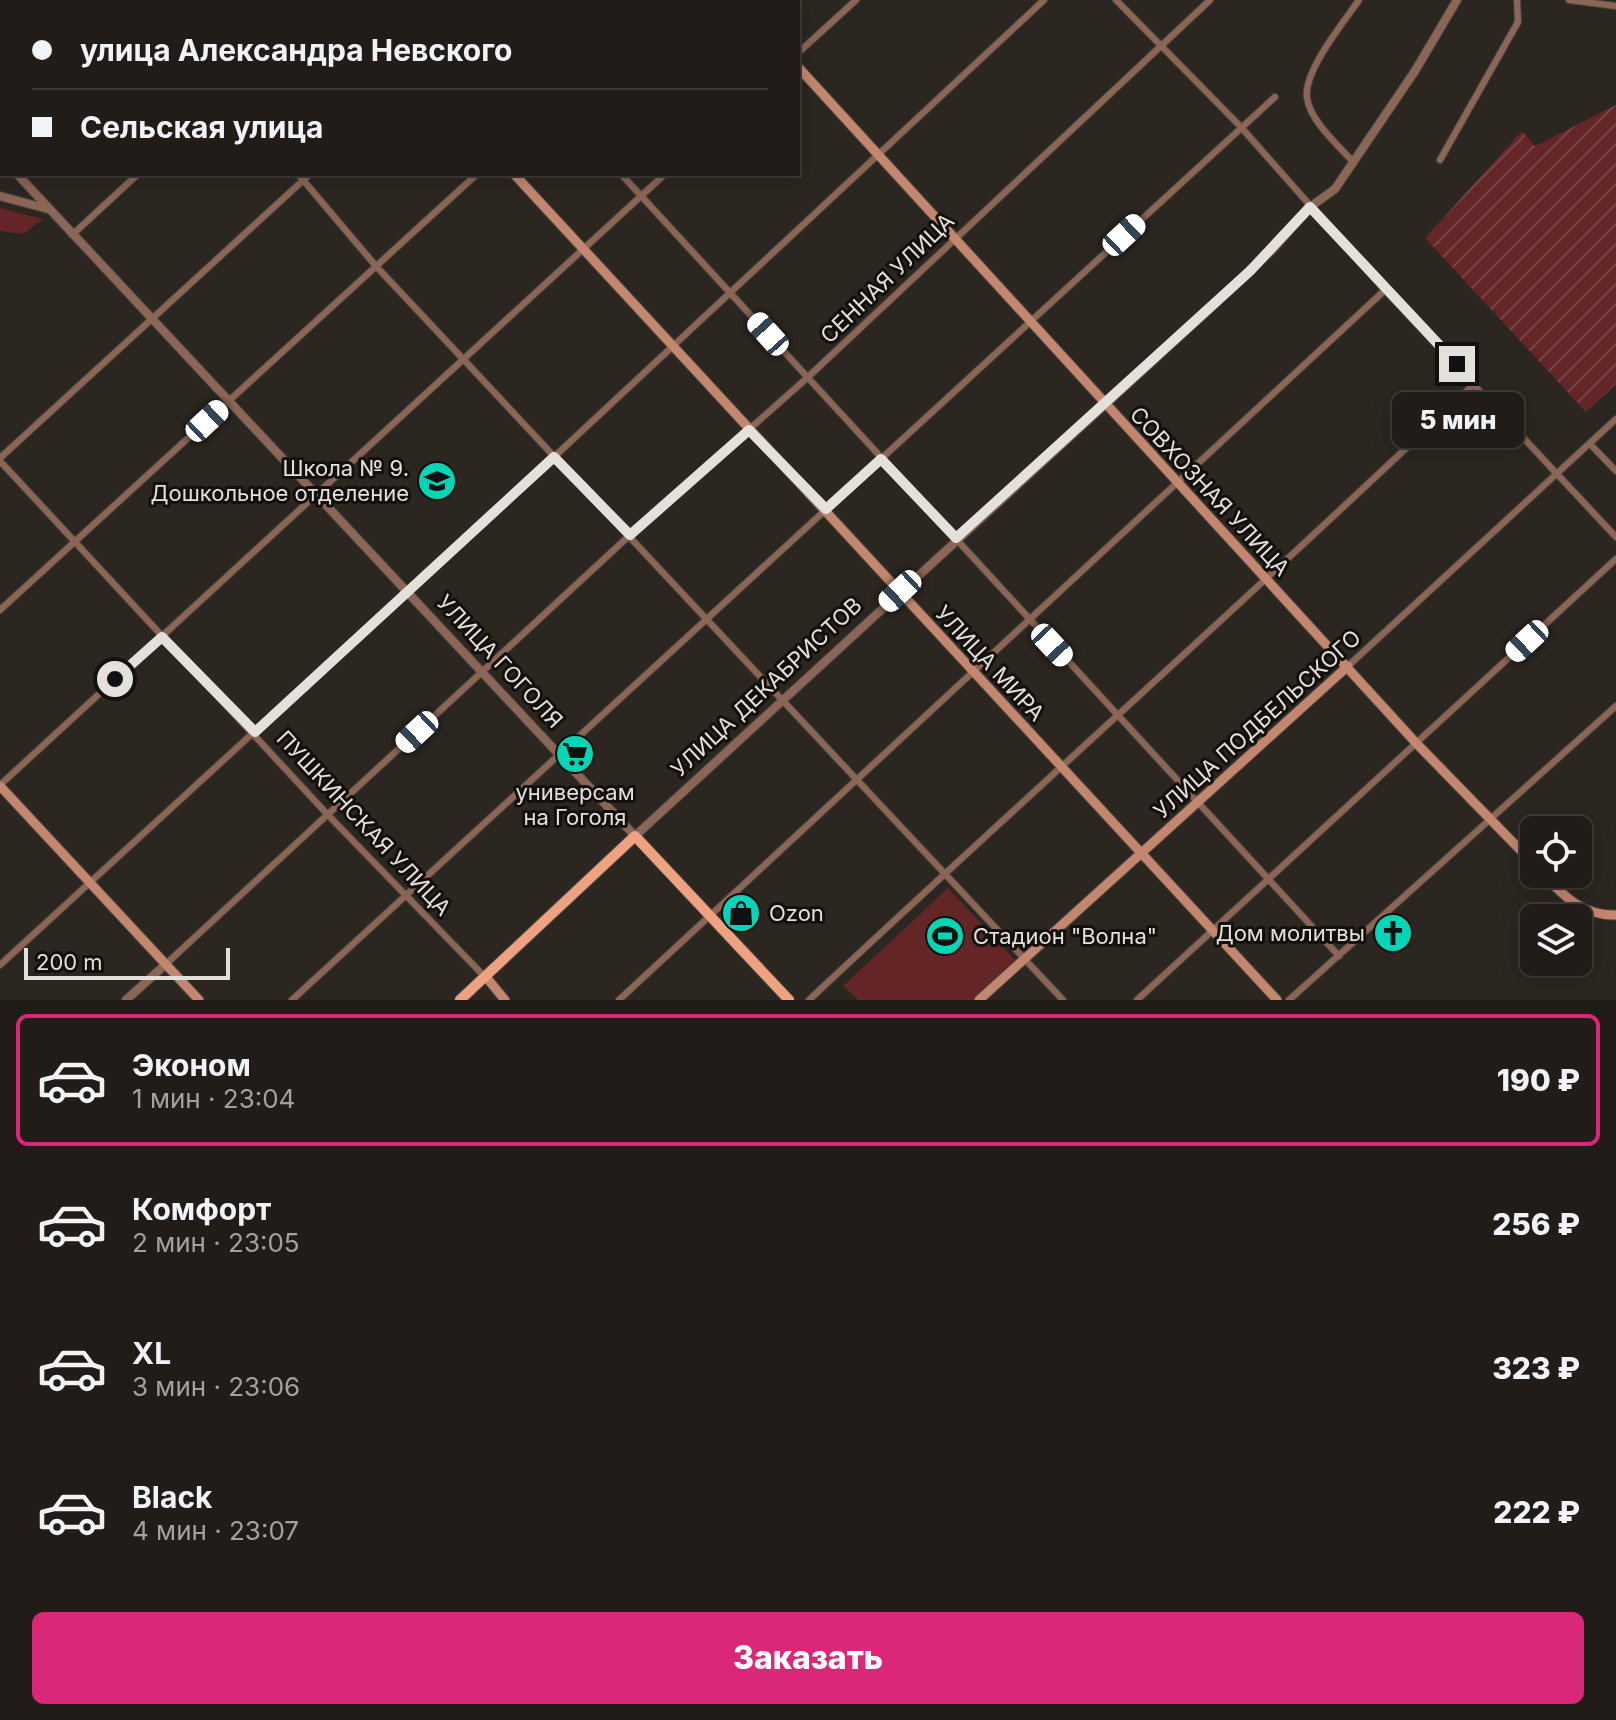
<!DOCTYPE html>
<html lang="ru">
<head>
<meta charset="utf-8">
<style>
	body { margin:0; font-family:Inter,sans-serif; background:#292521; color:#f1f3f6; height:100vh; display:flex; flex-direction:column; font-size:30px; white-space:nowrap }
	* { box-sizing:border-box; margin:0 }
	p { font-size:26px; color:#a2a1a2 }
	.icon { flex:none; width:44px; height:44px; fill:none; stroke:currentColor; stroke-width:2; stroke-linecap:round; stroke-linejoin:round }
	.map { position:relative; height:1000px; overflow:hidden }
	.side { display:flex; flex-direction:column; background:#211c18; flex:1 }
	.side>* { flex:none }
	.guide { position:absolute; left:0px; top:0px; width:800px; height:176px; box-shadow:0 4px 20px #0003,0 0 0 2px #3e3a37; display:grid; align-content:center; height:176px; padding:0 32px; background:#211c18 }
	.tools { position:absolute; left:1520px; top:816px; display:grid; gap:16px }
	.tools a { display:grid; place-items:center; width:72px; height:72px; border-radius:12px; background:#211c18; box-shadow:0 4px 20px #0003,0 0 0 2px #3e3a37; font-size:40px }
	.scale { position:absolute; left:24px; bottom:20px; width:206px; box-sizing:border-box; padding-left:8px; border:4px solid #e4e0dc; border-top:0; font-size:22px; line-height:28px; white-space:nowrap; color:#e4e0dc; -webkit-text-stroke:6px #120f0d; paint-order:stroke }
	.end { position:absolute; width:36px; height:36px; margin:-18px; border:10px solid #e4e0dc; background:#111; box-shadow:0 0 0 4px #111 }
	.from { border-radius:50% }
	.bubble { position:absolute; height:56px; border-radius:12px; background:#211c18; box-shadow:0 4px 20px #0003,0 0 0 2px #3e3a37; font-size:26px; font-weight:800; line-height:56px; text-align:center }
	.car { position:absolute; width:24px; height:48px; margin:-24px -12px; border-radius:10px; box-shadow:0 0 6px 2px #0007; background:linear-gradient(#fff 24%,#345 0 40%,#fff 0 76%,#345 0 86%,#fff 0) }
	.guide b { display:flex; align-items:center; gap:28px; height:76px; font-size:30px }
	.guide b+b { border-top:2px solid #3e3a37 }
	.guide i { width:20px; height:20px; background:#f1f3f6 }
	ul { padding:14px 0 0; list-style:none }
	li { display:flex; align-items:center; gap:24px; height:132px; margin:0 16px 12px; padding:0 16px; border:4px solid transparent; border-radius:12px }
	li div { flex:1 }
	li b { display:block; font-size:30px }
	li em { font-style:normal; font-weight:800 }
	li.active { border-color:#db2777 }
	li>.icon { width:72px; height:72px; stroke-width:1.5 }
	.cta { display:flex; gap:16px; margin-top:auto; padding:16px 32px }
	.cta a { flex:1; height:92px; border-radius:12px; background:#db2777; color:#fff; font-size:32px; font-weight:800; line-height:92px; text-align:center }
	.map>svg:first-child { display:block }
</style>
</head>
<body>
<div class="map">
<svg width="1616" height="1000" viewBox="0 0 1616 1000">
	<defs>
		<pattern id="garden-furrows" width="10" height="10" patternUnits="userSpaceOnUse" patternTransform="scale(2)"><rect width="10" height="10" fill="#642527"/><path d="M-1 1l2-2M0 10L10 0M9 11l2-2" fill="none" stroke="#7a4446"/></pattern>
	</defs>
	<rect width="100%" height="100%" fill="#2c2620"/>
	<path fill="#642527" d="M 0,208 L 43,219 L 23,234 L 0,231 Z
		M 948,888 L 1016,961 L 973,1000 L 858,1000 L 843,986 Z"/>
	<path fill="url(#garden-furrows)" d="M 1616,105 L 1616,384 L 1586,412 L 1425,238 L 1522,131 L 1535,146 Z"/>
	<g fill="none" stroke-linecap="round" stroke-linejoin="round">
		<defs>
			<path id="minor" d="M 466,0 L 468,2
				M 1116,0 L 1240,126 L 1385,290 L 1616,537
				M 1569,0 L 1616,6
				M 322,2 L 325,0
				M 491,2 L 493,0
				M 661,2 L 663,0
				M 798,53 L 856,0
				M 1440,160 L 1518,22 L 1517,0
				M 1354,163 C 1339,146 1310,121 1307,98 C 1303,71 1344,22 1359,0
				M 298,174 L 375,265 L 1063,1000
				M 621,174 L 1339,956
				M 72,235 L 138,174
				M 1591,445 L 1616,471
				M 0,458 L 310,174
				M 0,461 L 328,815 L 485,977
				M 0,610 L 477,174
				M 1348,666 L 1616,419
				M 0,785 L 665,174
				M 166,964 L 630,535 L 807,378 L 1210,0
				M 0,965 L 554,457 L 1044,0
				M 292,1000 L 1275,97
				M 619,1000 L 1385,290
				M 809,1000 C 1030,793 1256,592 1475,383
				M 1137,1000 L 1616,559
				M 1289,1000 L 1616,706"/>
			<path id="tertiary" d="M 146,2 L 148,0
				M 0,136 L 2,134
				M 0,155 L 2,157
				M 17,174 L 635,836 L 1207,311 L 1272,250 L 1310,207 L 1335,189 L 1415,71 L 1457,0
				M 0,196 L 48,209
				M 126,1000 L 166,964"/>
			<path id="secondary" d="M 354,0 L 356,2
				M 738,0 L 739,2
				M 798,67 L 1417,744 L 1534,864
				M 514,174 L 1277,1000
				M 0,786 L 199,1000
				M 1543,874 C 1564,897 1584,916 1616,915
				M 486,977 L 505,1000
				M 979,1000 L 1348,666"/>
			<path id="primary" d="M 460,1000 L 635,836 L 789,1000"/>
		</defs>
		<use href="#minor" stroke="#49443e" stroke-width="8"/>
		<use href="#tertiary" stroke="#49443e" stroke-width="10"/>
		<use href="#secondary" stroke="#49443e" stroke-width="11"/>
		<use href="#primary" stroke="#49443e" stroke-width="12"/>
		<use href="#minor" stroke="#8b6555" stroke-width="6"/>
		<use href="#tertiary" stroke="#8b6555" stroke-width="8"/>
		<use href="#secondary" stroke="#c3876f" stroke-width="9"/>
		<use href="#primary" stroke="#efa282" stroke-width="10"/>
	</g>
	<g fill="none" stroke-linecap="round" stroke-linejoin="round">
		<path stroke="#e4e0dc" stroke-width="10" d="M 115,679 L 162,637 L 255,732 L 554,457 L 630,535 L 749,430 L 826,509 L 881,459 L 956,538 L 1250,271 L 1310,207 L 1457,364"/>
	</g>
	<defs>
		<symbol id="university-disc" viewBox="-11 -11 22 22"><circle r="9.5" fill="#03d5b6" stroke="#120f0d"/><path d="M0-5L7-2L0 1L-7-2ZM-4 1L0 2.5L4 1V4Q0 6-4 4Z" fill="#111"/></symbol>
		<symbol id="supermarket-disc" viewBox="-11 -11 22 22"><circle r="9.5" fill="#03d5b6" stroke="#120f0d"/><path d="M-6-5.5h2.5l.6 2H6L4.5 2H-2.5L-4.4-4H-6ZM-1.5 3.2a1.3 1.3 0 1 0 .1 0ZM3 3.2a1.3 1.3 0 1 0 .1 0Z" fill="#111"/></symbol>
		<symbol id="shop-disc" viewBox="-11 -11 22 22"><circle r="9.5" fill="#03d5b6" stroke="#120f0d"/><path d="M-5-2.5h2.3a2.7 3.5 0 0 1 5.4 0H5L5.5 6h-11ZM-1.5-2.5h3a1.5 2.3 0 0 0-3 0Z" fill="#111"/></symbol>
		<symbol id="church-disc" viewBox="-11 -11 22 22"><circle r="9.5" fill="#03d5b6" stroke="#120f0d"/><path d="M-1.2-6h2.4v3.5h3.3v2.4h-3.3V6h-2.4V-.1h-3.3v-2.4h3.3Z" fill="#111"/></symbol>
		<symbol id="stadium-disc" viewBox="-11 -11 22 22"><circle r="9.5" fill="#03d5b6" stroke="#120f0d"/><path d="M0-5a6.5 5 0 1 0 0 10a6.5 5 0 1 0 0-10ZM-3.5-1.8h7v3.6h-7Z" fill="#111"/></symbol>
	</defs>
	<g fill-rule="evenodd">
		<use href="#university-disc" x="415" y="459" width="44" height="44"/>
		<use href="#supermarket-disc" x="553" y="732" width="44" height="44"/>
		<use href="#shop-disc" x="719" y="891" width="44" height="44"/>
		<use href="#church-disc" x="1371" y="911" width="44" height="44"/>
		<use href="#stadium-disc" x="923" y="914" width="44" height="44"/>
	</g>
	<g text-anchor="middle" stroke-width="6" stroke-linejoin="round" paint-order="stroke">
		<g font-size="22" fill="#e4e0dc" stroke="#120f0d">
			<text transform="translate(887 278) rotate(-44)" y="8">СЕННАЯ УЛИЦА</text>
			<text transform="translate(1210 491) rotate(47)" y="8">СОВХОЗНАЯ УЛИЦА</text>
			<text transform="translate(500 661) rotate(47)" y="8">УЛИЦА ГОГОЛЯ</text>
			<text transform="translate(990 663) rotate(47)" y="8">УЛИЦА МИРА</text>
			<text transform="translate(766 687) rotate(-43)" y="8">УЛИЦА ДЕКАБРИСТОВ</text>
			<text transform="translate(1257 724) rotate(-42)" y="8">УЛИЦА ПОДБЕЛЬСКОГО</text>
			<text transform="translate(364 823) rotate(47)" y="8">ПУШКИНСКАЯ УЛИЦА</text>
		</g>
		<g font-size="22" fill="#e4e0dc" stroke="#120f0d" text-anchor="end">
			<text x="409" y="476">Школа № 9.<tspan x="409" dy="25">Дошкольное отделение</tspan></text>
			<text x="575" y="800" text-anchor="middle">универсам<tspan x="575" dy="25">на Гоголя</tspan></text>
			<text x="769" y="921" text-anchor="start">Ozon</text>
			<text x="1365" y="941">Дом молитвы</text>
			<text x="973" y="944" text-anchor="start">Стадион "Волна"</text>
		</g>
	</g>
</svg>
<div class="tools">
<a><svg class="icon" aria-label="locate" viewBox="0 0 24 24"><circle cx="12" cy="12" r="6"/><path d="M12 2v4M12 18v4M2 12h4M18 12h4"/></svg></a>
<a><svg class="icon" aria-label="layers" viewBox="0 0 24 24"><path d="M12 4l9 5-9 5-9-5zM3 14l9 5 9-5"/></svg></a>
</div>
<div class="scale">200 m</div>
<i class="end from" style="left:115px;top:679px"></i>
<i class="end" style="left:1457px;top:364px"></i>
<div class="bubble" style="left:1392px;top:392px;width:132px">5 мин</div>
<i class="car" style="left:1124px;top:235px;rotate:47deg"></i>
<i class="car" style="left:768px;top:334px;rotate:318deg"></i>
<i class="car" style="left:207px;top:421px;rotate:47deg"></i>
<i class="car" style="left:900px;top:591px;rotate:227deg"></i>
<i class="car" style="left:1527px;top:641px;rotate:227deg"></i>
<i class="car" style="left:1052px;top:645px;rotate:137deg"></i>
<i class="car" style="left:417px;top:732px;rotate:227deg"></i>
<div class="guide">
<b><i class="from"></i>улица Александра Невского</b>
<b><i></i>Сельская улица</b>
</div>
</div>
<section class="side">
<ul>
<li class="active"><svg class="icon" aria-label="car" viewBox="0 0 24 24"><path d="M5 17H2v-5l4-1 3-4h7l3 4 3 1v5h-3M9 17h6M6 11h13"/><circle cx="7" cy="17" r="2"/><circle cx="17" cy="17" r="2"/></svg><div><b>Эконом</b><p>1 мин · 23:04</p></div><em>190 ₽</em></li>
<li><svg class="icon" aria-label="car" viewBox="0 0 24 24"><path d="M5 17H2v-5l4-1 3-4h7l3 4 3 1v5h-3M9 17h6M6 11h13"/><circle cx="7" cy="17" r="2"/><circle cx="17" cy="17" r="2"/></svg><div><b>Комфорт</b><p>2 мин · 23:05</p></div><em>256 ₽</em></li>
<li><svg class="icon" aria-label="car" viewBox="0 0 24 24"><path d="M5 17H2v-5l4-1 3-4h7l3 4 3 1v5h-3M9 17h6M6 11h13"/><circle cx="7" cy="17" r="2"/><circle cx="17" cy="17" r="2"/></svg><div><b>XL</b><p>3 мин · 23:06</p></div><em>323 ₽</em></li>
<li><svg class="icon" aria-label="car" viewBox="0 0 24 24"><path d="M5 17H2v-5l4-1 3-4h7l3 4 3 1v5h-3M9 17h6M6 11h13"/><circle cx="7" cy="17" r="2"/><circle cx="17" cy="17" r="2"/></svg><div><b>Black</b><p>4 мин · 23:07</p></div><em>222 ₽</em></li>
</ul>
<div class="cta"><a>Заказать</a></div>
</section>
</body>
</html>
